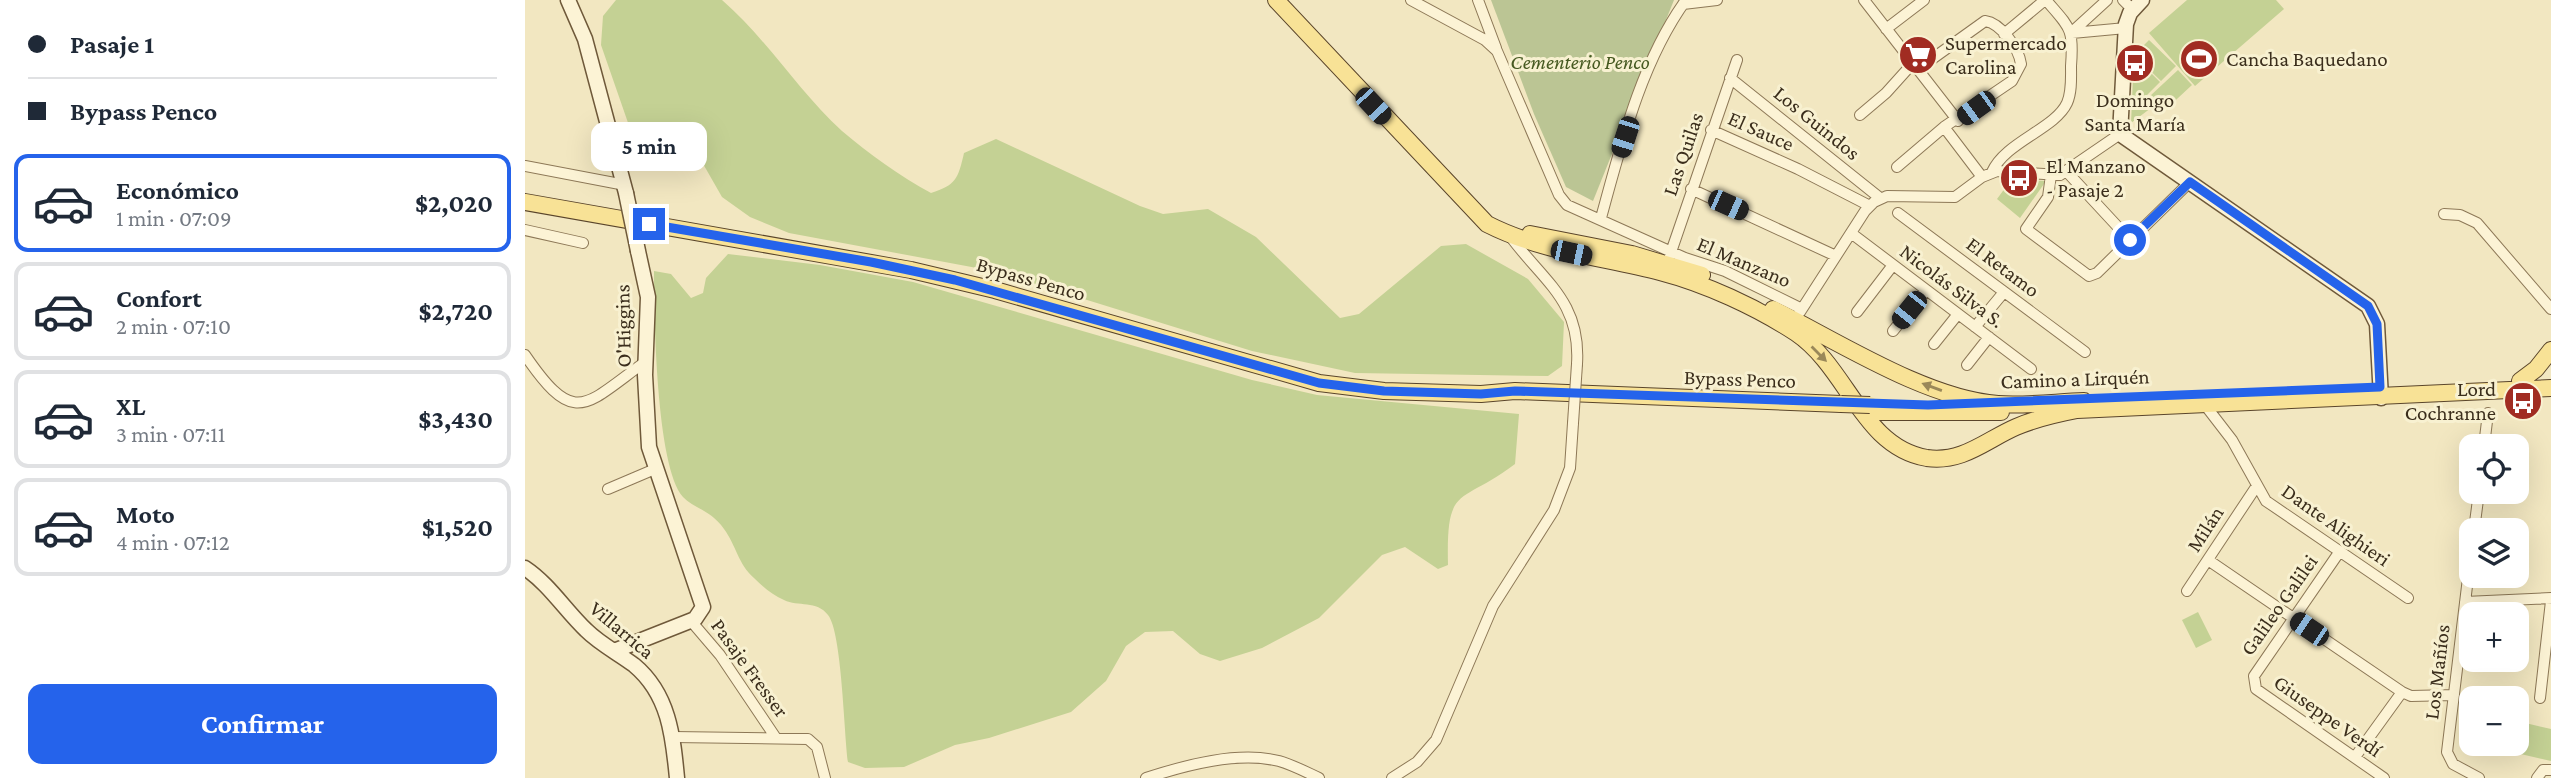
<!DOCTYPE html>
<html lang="es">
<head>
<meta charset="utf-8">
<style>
	body { margin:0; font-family:"Crimson Pro",serif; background:#f6f6f7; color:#1f2937; height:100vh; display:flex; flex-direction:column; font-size:26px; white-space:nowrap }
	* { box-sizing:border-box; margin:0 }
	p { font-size:23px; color:#747a83 }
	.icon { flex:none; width:38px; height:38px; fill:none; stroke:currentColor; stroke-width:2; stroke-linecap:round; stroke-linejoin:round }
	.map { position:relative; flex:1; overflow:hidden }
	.side { display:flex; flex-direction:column; background:#fff; width:525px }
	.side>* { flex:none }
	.guide { display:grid; align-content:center; height:154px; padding:0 28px; background:#fff }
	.tools { position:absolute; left:1934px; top:434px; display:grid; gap:14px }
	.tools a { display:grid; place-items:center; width:70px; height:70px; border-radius:14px; background:#fff; box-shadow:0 7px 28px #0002; font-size:35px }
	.end { position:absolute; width:32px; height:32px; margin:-16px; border:9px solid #2563eb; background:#fff; box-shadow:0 0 0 4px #fff }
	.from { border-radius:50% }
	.bubble { position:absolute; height:49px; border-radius:14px; background:#fff; box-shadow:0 7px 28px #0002; font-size:23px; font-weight:700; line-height:49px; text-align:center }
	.car { position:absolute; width:21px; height:42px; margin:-21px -10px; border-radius:9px; box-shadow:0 0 5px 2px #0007; background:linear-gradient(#222 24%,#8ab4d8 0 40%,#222 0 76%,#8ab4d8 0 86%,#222 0) }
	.guide b { display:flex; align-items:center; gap:24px; height:66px; font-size:26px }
	.guide b+b { border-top:2px solid #e0e1e3 }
	.guide i { width:18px; height:18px; background:#1f2937 }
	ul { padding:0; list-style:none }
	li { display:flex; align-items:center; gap:21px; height:98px; margin:0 14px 10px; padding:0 14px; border:4px solid #e0e1e3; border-radius:14px }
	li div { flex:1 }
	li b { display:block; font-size:26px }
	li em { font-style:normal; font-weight:700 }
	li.selected { border-color:#2563eb }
	li>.icon { width:63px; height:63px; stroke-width:1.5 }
	.button { display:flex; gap:14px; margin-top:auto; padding:14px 28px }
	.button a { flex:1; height:80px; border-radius:14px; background:#2563eb; color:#fff; font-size:28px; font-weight:700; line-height:80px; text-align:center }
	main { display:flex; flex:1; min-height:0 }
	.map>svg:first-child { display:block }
</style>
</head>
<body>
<main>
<section class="side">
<div class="guide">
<b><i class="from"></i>Pasaje 1</b>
<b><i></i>Bypass Penco</b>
</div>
<ul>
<li class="selected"><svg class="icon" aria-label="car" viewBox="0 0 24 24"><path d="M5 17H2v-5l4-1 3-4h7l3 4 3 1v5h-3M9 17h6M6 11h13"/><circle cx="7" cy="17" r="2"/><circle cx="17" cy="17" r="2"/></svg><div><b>Económico</b><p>1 min · 07:09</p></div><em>$2,020</em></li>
<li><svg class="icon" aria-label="car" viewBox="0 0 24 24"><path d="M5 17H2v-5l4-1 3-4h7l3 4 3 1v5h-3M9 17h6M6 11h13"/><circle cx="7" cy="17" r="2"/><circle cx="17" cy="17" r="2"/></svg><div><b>Confort</b><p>2 min · 07:10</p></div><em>$2,720</em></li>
<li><svg class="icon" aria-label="car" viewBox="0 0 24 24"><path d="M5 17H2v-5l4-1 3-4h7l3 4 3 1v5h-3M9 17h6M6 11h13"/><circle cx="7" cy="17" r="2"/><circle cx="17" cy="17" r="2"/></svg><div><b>XL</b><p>3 min · 07:11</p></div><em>$3,430</em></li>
<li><svg class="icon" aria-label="car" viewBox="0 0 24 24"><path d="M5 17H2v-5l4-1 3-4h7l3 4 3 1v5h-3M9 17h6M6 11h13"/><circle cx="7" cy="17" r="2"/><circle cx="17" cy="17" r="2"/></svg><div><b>Moto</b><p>4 min · 07:12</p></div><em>$1,520</em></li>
</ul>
<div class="button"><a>Confirmar</a></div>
</section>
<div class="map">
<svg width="2026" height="778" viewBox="0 0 2026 778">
	<rect width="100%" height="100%" fill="#f2e7c1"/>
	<path fill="#c4d194" d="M 91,0 L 197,0 C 242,39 274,92 317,131 C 344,154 375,176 406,193 C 431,185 433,179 439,153 L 471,139 L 615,206 L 638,214 L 683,209 L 731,237 L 815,318 L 834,314 L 916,246 L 941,244 L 1003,279 L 1039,322 L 1037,366 L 1023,376 L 830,373 L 727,351 L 468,271 L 264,233 L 225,217 L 197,197 L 177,162 L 145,149 L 128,153 L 109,140 L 76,45 L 78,16 Z
		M 1662,0 L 1751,0 L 1759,9 L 1670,86 L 1624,33 Z
		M 1624,40 L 1651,66 L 1636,81 L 1609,55 Z
		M 1609,56 L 1635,82 L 1622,95 L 1630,105 L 1606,123 Z
		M 1653,70 L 1667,85 L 1639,111 L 1625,96 Z
		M 1486,180 L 1521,181 L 1495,218 L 1472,199 Z
		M 203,254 L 295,265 L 388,282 L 727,380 L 792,395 L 994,414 L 990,464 C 935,506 921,482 923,565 L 913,569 L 880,547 L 857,555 L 794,618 L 737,648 L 695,661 L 675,654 L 648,631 L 620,632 L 601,646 L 581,681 L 546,712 L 464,738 L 430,745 L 379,767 L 340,768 L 323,762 C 319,734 317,632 303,615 C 292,600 273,607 259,600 C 247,595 238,587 229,578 C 213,564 211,545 199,529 C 186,510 168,508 158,497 C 131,467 129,314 129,271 L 146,274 L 166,298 L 178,293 L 181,278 Z
		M 1673,612 L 1687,640 L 1671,648 L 1657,620 Z
		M 1992,721 L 2026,729 L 2026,761 L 1970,748 L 1971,744 L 1992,744 Z"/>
	<path fill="#bbc594" d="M 966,0 L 1149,0 L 1068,201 L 1041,187 L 1009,114 Z"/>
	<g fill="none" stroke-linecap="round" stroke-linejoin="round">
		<defs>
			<path id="street" d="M 886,0 L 960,40 L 972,51 L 1034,195 L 1042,205 L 1160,258 L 1200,271 L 1277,309
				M 953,0 L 971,48
				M 1339,0 L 1433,121
				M 1598,0 L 1607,9
				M 1158,4 L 1192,0
				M 1361,29 L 1399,0
				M 1547,32 L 1582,0
				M 1547,33 L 1601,28
				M 1479,34 L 1520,0
				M 1205,78 L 1355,198
				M 1335,115 L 1361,93 L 1388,63
				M 1419,127 L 1457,177
				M 1186,130 L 1273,169 L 1345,206
				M 0,166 L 100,185
				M 1372,167 L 1419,127 L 1487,81 L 1496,64 C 1494,49 1476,23 1460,21 L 1393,69
				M 1467,172 C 1480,142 1530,129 1542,103 C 1547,92 1546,77 1546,66 C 1549,28 1545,28 1521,0
				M 1542,172 L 1605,240
				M 1526,175 L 1523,197 L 1501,229 L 1564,276 L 1572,273 L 1665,182
				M 1166,189 L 1311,256
				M 1373,213 L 1560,352
				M 1919,214 L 1935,215 L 1952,223 L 2026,309
				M 1076,218 C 1096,145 1116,62 1161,0
				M 0,230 L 58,243
				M 1326,233 L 1506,369
				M 985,236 C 1018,281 1056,301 1052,364
				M 1145,255 L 1212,60
				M 1275,312 L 1340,211 L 1349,202 L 1362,196 L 1430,197 L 1457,177 L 1472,171 L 1535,175 L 1595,134
				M 1332,312 L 1368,265
				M 1450,327 L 1479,292
				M 1368,331 L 1401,290
				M 1409,344 L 1433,314
				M 0,355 C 50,428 59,406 120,362
				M 1442,365 L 1464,337
				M 1680,405 L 1707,440 L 1741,501 L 1883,598
				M 1959,446 L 1963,413
				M 83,489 L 130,469
				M 1949,530 L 1954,492
				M 1815,551 L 1729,676 L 1731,689 L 1859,778
				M 1946,553 L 1922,752 L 1928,764 L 1954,778
				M 1683,560 L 1877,692 L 1886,696 L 1929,695
				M 1662,591 L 1731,487
				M 1940,602 L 2026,598
				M 166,621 L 195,655 L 251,738
				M 2015,698 L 2026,601
				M 148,737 L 283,739 L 292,747 L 300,778
				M 1830,757 L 1877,692
				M 621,778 C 661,765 713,751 754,761 C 768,765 781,772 794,778
				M 867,778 L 892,762 L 911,740 L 968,606 L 1029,510 L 1045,468 L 1048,423
				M 2012,778 L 2018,770 L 2026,770"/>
			<path id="secondary" d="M 43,0 L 60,39 L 101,193
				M 1617,0 L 1605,13 L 1601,24 L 1595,134 L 1843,306 L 1852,324 L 1856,398
				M 0,568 C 24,584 40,610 61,630 C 75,644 93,653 109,665 C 144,694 148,736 152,778
				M 89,651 L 170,619 L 178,607 L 124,447 L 120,375 L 123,297 L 113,251"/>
			<path id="primary" d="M 751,0 L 962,224 C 1017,252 1077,257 1135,272 C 1181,284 1231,307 1271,333 C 1323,368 1337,447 1402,458 C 1438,463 1461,440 1491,427 C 1510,419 1531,414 1552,410 L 2026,388
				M 0,202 L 386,270 L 470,290 L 794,383 L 859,391 L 956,394 L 990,391 L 1316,404
				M 1005,234 L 1107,254 L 1177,275
				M 1248,309 C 1312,341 1402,399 1473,404 C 1501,406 1531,402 1559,401
				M 1995,381 L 2011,369 L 2026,350
				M 1348,412 L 1476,412"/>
		</defs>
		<use href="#street" stroke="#8d7857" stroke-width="12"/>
		<use href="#secondary" stroke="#6f593a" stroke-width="17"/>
		<use href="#primary" stroke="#5a452b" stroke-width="18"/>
		<use href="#street" stroke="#fcf3d5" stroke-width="10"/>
		<use href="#secondary" stroke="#fcf3d5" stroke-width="14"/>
		<use href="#primary" stroke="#f8e296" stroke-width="16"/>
		<defs>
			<path id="street-bridge" d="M 1048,423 L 1052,364"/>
			<path id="secondary-bridge" d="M 101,193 L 113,251"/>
			<path id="primary-bridge" d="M 1316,404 L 1345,405"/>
		</defs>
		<use href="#street-bridge" stroke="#8d7857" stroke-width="12" stroke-linecap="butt"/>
		<use href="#secondary-bridge" stroke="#6f593a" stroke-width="17" stroke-linecap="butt"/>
		<use href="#primary-bridge" stroke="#5a452b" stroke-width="18" stroke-linecap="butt"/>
		<use href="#street-bridge" stroke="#fcf3d5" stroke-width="10"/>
		<use href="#secondary-bridge" stroke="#fcf3d5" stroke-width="14"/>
		<use href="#primary-bridge" stroke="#f8e296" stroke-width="16"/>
	</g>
	<defs><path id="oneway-solid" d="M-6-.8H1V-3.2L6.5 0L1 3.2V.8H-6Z" transform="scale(1.75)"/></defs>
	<g fill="#9a8859">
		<use href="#oneway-solid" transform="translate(1294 354) rotate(45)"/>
		<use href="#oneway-solid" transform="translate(1407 387) rotate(-160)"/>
	</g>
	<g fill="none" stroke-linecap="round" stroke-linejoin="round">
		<path stroke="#2563eb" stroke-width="9" d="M 124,224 L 346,262 L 430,280 L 794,383 L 859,391 L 956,394 L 990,391 L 1403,405 L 1855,387 L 1852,324 L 1843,306 L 1665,182 L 1605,240"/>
	</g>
	<defs>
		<symbol id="supermarket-disc" viewBox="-11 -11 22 22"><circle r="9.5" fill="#a12c22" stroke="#f8f1d1"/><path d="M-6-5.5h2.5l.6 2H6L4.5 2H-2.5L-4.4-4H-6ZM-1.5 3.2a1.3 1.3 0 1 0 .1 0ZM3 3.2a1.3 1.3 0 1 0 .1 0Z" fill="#fff"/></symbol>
		<symbol id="stadium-disc" viewBox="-11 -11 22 22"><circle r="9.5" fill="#a12c22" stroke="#f8f1d1"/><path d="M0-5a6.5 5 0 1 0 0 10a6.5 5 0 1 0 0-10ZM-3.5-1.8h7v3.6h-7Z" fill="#fff"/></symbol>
		<symbol id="bus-disc" viewBox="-11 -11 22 22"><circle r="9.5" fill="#a12c22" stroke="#f8f1d1"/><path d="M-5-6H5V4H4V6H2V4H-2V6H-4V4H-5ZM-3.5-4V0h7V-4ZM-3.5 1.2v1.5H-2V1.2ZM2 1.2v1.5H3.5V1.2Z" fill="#fff"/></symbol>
	</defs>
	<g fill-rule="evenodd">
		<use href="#supermarket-disc" x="1371" y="33" width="44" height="44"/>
		<use href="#stadium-disc" x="1652" y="37" width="44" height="44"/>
		<use href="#bus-disc" x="1588" y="41" width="44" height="44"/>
		<use href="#bus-disc" x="1472" y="156" width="44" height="44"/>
		<use href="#bus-disc" x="1976" y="379" width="44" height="44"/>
	</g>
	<g text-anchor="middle" stroke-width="6" stroke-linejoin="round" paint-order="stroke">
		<g font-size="21" fill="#3b2e1c" stroke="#f8f1d1" text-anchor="start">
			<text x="1420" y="50">Supermercado<tspan x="1420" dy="24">Carolina</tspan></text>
			<text x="1701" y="66">Cancha Baquedano</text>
			<text x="1610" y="107" text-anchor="middle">Domingo<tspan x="1610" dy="24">Santa María</tspan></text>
			<text x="1521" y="173">El Manzano<tspan x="1521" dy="24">- Pasaje 2</tspan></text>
			<text x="1971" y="396" text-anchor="end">Lord<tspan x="1971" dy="24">Cochranne</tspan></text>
		</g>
		<g font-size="21" font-style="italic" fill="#465921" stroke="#f8f1d1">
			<text x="1055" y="69">Cementerio Penco</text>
		</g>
		<g font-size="21" fill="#3b2e1c" stroke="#f8f1d1">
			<text transform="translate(1292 123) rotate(39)" y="7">Los Guindos</text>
			<text transform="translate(1236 131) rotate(24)" y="7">El Sauce</text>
			<text transform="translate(1158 154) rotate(-71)" y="7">Las Quilas</text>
			<text transform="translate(1219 262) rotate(23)" y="7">El Manzano</text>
			<text transform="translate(1478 267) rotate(37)" y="7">El Retamo</text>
			<text transform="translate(506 279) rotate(16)" y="7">Bypass Penco</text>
			<text transform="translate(1427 286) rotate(37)" y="7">Nicolás Silva S.</text>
			<text transform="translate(98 326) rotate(-91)" y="7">O'Higgins</text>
			<text transform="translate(1215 379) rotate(2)" y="7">Bypass Penco</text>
			<text transform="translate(1550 379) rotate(-2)" y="7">Camino a Lirquén</text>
			<text transform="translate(1811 525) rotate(35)" y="7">Dante Alighieri</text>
			<text transform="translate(1680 529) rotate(-57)" y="7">Milán</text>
			<text transform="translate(1754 605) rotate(-55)" y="7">Galileo Galilei</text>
			<text transform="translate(97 630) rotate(40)" y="7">Villarrica</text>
			<text transform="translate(225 668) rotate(54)" y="7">Pasaje Fresser</text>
			<text transform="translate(1912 672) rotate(-83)" y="7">Los Mañíos</text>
			<text transform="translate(1803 716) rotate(35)" y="7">Giuseppe Verdí</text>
		</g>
	</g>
</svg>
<div class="tools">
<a><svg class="icon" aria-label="locate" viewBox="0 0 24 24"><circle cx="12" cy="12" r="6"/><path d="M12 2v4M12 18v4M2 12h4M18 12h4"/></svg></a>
<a><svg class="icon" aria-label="layers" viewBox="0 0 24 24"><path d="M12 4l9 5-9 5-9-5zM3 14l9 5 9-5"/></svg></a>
<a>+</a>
<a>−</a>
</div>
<i class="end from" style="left:1605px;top:240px"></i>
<i class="end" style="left:124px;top:224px"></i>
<div class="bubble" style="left:66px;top:122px;width:116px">5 min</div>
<i class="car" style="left:848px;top:106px;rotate:137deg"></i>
<i class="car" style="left:1451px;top:108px;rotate:234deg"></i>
<i class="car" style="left:1100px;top:137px;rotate:198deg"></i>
<i class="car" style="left:1203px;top:205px;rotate:114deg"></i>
<i class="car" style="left:1046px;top:253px;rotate:102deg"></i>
<i class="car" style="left:1384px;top:310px;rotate:219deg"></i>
<i class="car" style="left:1784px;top:629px;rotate:304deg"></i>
</div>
</main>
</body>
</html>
